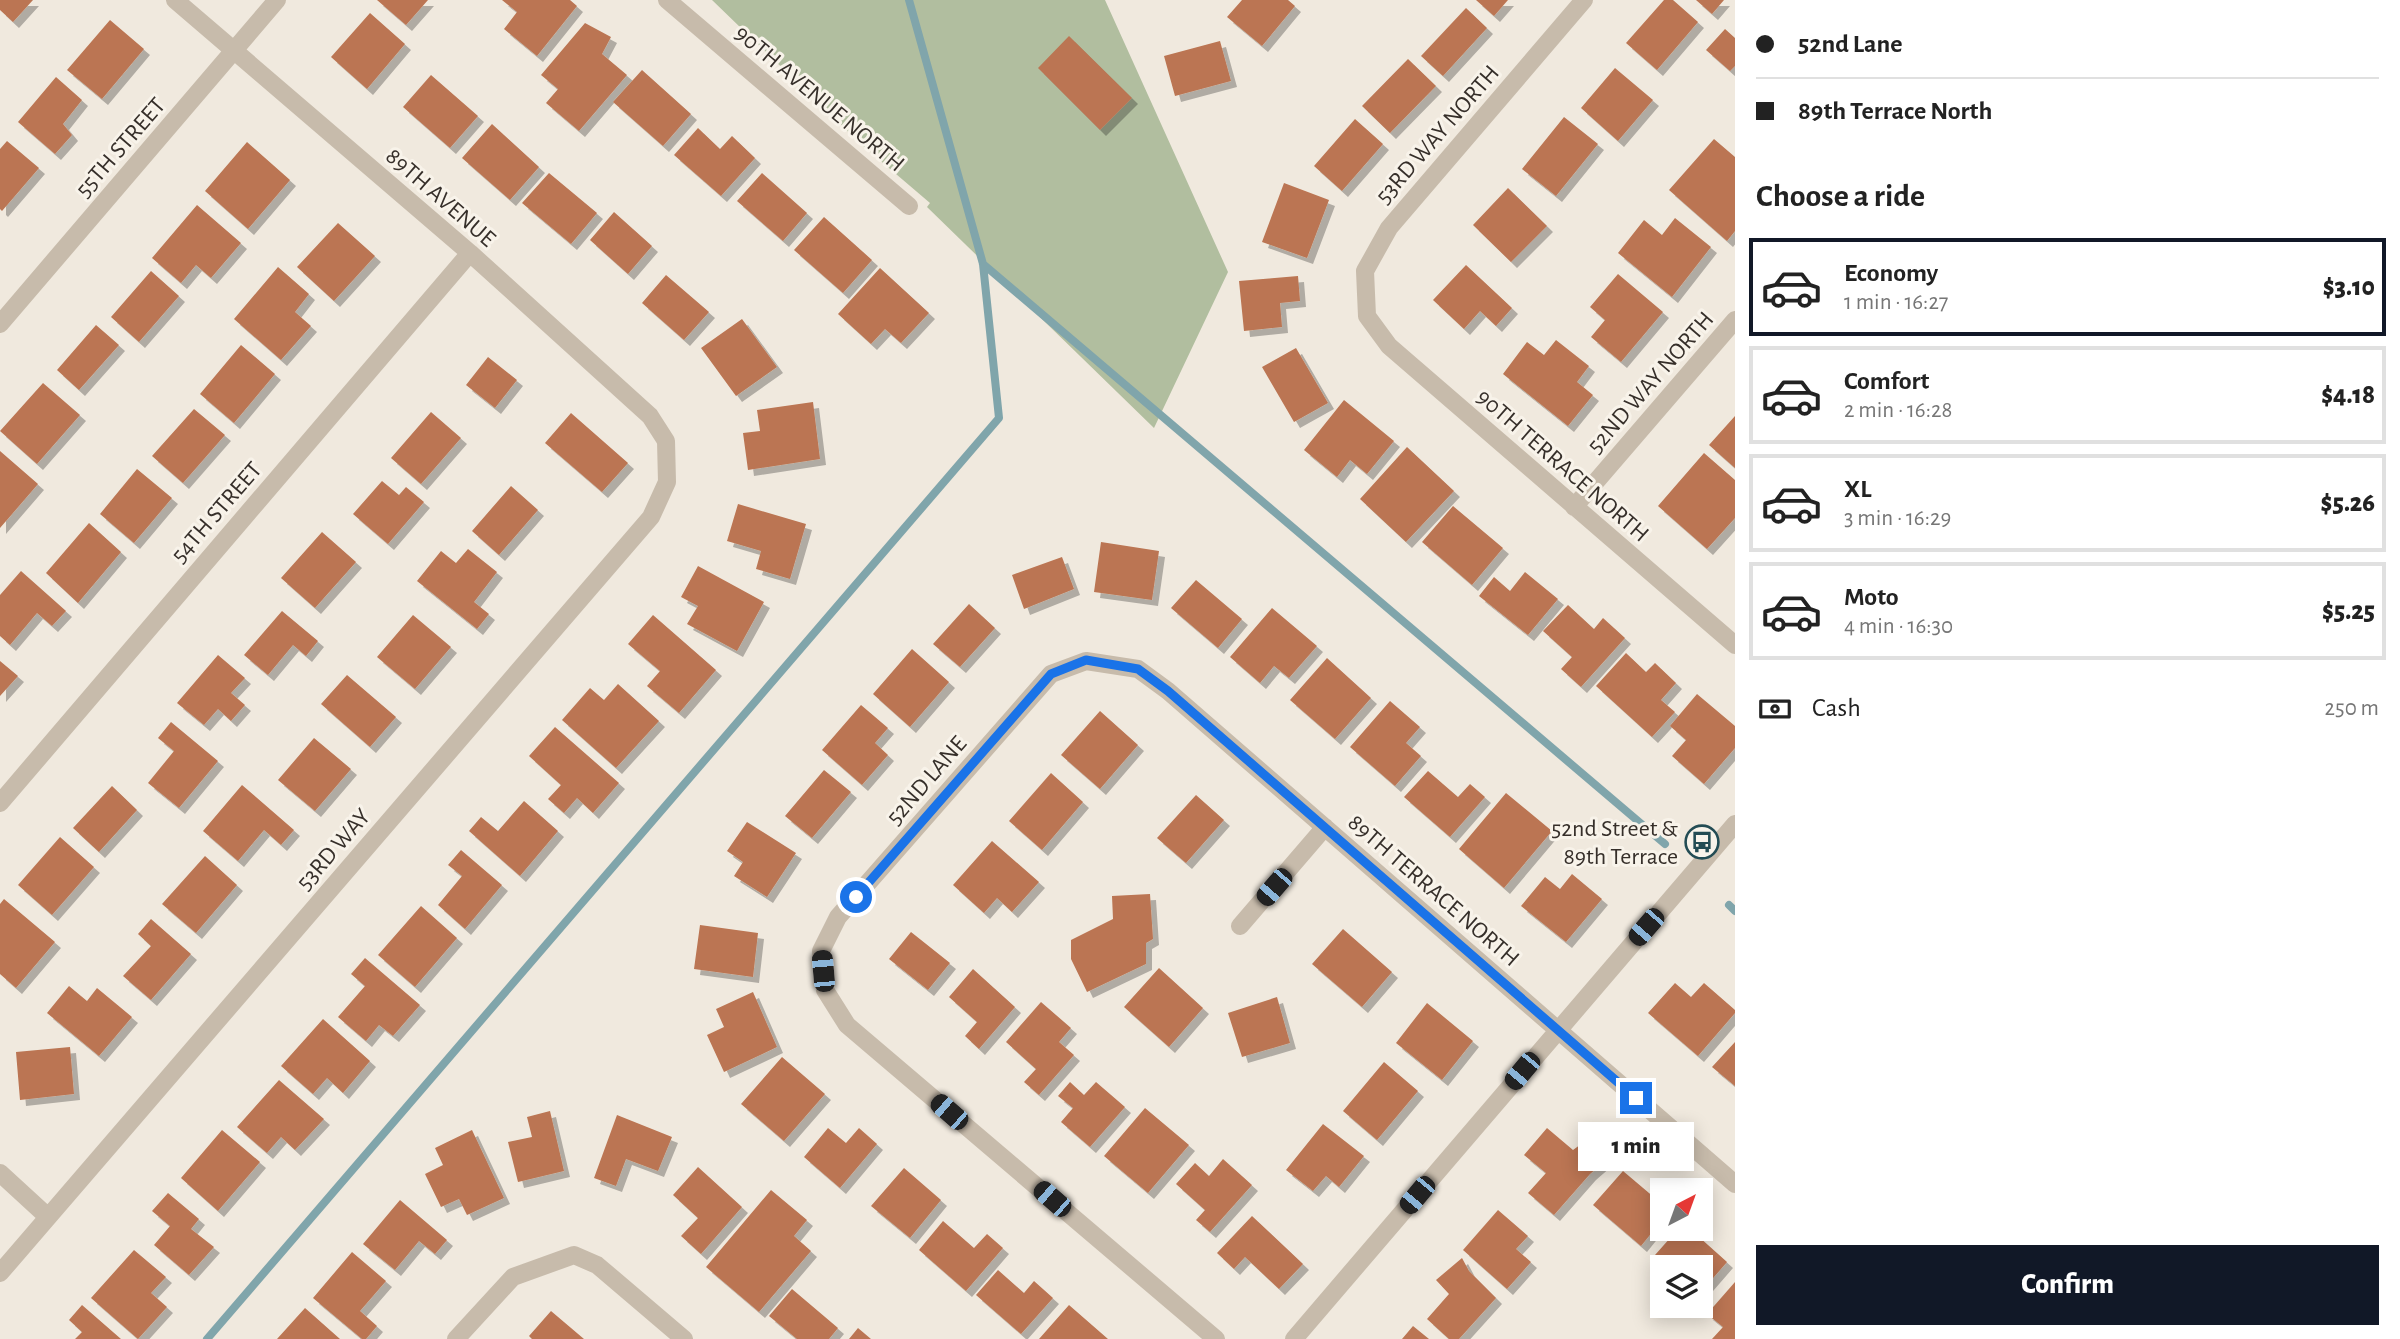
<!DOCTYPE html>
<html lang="en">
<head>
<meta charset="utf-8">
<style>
	body { margin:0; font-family:"Alegreya Sans",sans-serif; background:#f2f2f2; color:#222; height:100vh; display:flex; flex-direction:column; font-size:26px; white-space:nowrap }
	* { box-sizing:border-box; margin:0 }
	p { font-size:23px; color:#767676 }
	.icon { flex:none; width:38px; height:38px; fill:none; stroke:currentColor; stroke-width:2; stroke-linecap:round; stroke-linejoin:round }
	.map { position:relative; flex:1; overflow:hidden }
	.drawer { display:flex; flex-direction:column; background:#fff; width:665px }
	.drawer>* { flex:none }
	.top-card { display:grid; align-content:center; height:154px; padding:0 21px; background:#fff }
	.needle { width:46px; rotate:41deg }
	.controls { position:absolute; left:1650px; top:1178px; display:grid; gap:14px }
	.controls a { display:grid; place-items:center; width:63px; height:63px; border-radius:0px; background:#fff; box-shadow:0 4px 18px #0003; font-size:35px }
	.end { position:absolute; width:32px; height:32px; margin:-16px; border:9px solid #1a73e8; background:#fff; box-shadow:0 0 0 4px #fff }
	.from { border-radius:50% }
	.bubble { position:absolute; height:49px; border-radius:0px; background:#fff; box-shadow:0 4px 18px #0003; font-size:23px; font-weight:800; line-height:49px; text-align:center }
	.car { position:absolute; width:21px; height:42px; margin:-21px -10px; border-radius:9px; box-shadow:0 0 5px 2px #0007; background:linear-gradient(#222 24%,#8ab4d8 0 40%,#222 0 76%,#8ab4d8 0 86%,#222 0) }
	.top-card b { display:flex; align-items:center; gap:24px; height:66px; font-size:26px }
	.top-card b+b { border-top:2px solid #e0e0e0 }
	.top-card i { width:18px; height:18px; background:#222 }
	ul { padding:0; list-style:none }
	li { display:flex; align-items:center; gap:21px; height:98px; margin:0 14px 10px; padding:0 7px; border:4px solid #e0e0e0; border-radius:0px }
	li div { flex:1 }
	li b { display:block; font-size:26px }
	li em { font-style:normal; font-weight:800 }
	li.active { border-color:#111827 }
	li>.icon { width:63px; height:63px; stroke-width:1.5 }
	h2 { padding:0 21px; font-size:32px; line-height:84px }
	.pay { display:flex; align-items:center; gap:18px; height:77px; padding:0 21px; font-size:26px }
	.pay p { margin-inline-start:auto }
	.cta { display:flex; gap:14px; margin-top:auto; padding:14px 21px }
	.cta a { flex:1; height:80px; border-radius:0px; background:#111827; color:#fff; font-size:28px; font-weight:800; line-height:80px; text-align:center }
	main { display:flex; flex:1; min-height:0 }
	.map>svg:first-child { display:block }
</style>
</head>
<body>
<main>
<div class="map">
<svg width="1735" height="1339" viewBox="0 0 1735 1339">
	<defs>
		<filter id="shadow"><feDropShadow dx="6" dy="6" stdDeviation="0" flood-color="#0004"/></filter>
	</defs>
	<rect width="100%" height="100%" fill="#f0e9de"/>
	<path fill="#b1be9f" d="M 712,0 L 1105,0 L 1228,272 L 1154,428 L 927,207 L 930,203 L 862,145 Z"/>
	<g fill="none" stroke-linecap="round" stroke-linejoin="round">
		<path stroke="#80a5ab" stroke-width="8" d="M 983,264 L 1665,844
			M 1729,905 L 1735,911
			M 207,1339 L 999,418 L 983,264 L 909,0"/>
	</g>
	<path fill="#bb7552" filter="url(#shadow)" d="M 0,0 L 33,0 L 13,22 L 0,10 Z
		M 377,0 L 428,0 L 406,25 Z
		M 502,0 L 570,0 L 577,6 L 537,56 L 504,29 L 517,12 Z
		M 1242,0 L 1288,0 L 1295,6 L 1262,46 L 1227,17 Z
		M 1476,0 L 1508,0 L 1494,16 Z
		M 1664,0 L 1673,0 L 1698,22 L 1657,70 L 1626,43 Z
		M 1696,0 L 1724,0 L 1712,14 Z
		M 1466,8 L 1487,28 L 1443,76 L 1421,56 Z
		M 370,13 L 405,44 L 367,89 L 331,57 Z
		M 110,20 L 144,49 L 102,99 L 67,70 Z
		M 585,23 L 611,37 L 602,54 L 627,75 L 579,131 L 546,103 L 558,89 L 541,75 Z
		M 1725,29 L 1735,38 L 1735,66 L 1730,71 L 1706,50 Z
		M 1069,36 L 1132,98 L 1100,130 L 1038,68 Z
		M 1220,41 L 1231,81 L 1175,96 L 1164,56 Z
		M 1408,59 L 1436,86 L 1390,133 L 1362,106 Z
		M 1615,68 L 1653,100 L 1618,141 L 1581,108 Z
		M 642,70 L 691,114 L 663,146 L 613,102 Z
		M 431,75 L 478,116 L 450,148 L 403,107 Z
		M 56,77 L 82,100 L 63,124 L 72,135 L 55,154 L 18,122 Z
		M 1564,117 L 1598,144 L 1556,196 L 1522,169 Z
		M 1355,119 L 1383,144 L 1342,191 L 1314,166 Z
		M 492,124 L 539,167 L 510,200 L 462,158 Z
		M 698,128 L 720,149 L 732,136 L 755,158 L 721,196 L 674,155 Z
		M 1714,139 L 1735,157 L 1735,231 L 1727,241 L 1669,190 Z
		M 7,141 L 39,168 L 2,211 L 0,209 L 0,149 Z
		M 247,142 L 290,180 L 248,229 L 205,191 Z
		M 549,173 L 597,213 L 571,244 L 522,203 Z
		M 762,173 L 807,213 L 783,241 L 737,201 Z
		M 1284,183 L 1329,200 L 1307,258 L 1262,242 Z
		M 1508,188 L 1547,226 L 1511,262 L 1473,225 Z
		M 197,205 L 241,243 L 211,278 L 196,265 L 181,283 L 152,258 Z
		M 614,212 L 652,246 L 628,274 L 590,240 Z
		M 824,217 L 872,260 L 843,293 L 794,250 Z
		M 1675,218 L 1711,247 L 1672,297 L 1618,253 L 1644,220 L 1662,235 Z
		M 338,223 L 375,256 L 334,301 L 297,267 Z
		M 1466,265 L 1512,308 L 1496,326 L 1480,311 L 1464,329 L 1433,300 Z
		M 278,267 L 309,294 L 295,312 L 311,326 L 281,360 L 234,319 Z
		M 880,268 L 929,313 L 901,343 L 885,329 L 871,344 L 838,314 Z
		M 151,271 L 179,296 L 139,342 L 111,317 Z
		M 1618,274 L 1663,312 L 1621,362 L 1591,337 L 1605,320 L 1590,307 Z
		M 666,275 L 709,312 L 684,340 L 642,303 Z
		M 1298,276 L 1300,301 L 1280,303 L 1282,327 L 1244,331 L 1239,281 Z
		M 742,319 L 777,367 L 736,396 L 701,348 Z
		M 96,325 L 119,345 L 79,390 L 57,370 Z
		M 1556,340 L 1589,366 L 1577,382 L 1593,395 L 1568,426 L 1503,374 L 1527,342 L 1544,355 Z
		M 241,345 L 275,374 L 234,423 L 200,394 Z
		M 1296,348 L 1328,403 L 1294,422 L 1262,367 Z
		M 488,357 L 517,380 L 495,408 L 466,385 Z
		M 43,383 L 80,415 L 37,464 L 0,431 Z
		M 1344,400 L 1394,441 L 1367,474 L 1350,460 L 1337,477 L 1304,450 Z
		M 813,402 L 820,459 L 748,470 L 743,433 L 760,431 L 757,410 Z
		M 194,409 L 225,435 L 183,483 L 152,456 Z
		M 431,412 L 461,438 L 421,484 L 391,458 Z
		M 571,413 L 628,463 L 602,492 L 545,443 Z
		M 1735,416 L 1735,468 L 1709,445 Z
		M 1407,447 L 1454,491 L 1406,542 L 1360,499 Z
		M 0,451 L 38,484 L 0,528 Z
		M 1704,453 L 1735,480 L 1735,518 L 1707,549 L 1658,506 Z
		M 137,469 L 172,498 L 134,543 L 100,514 Z
		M 382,481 L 399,495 L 406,487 L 424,502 L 388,544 L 353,514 Z
		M 511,486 L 538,510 L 499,555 L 472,531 Z
		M 738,504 L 806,524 L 790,579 L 756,569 L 761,551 L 727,541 Z
		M 1453,506 L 1503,548 L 1472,585 L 1422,542 Z
		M 89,523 L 121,552 L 78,603 L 46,573 Z
		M 322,532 L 356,562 L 315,608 L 281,578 Z
		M 1101,542 L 1159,551 L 1152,600 L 1094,592 Z
		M 468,549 L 497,572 L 474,602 L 489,614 L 477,629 L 417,581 L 441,551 L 456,563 Z
		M 1062,557 L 1074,589 L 1024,609 L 1012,575 Z
		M 698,566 L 764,602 L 737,651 L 687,624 L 698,606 L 681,597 Z
		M 21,571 L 66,611 L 52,626 L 37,613 L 10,645 L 0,636 L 0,595 Z
		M 1525,572 L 1558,599 L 1528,635 L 1479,596 L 1494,577 L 1510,591 Z
		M 1196,580 L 1242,619 L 1218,648 L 1171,608 Z
		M 969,604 L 995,628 L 960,667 L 933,644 Z
		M 1568,605 L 1594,629 L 1603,618 L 1625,638 L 1581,687 L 1561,669 L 1572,657 L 1543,631 Z
		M 1272,608 L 1317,646 L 1289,678 L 1274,666 L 1260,683 L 1230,657 Z
		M 282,611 L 318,641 L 306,656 L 293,645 L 268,675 L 244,655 Z
		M 413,615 L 451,647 L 415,689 L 377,657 Z
		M 653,615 L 716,670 L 679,713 L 647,686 L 660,671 L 628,644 Z
		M 912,649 L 949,682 L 910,727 L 873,694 Z
		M 1626,653 L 1646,672 L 1655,663 L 1676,683 L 1661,700 L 1675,712 L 1652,737 L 1596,686 Z
		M 218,655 L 245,678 L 231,693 L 245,705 L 231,721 L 218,709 L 204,725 L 177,703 Z
		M 1327,658 L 1371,698 L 1335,739 L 1290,700 Z
		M 0,661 L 18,676 L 0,696 Z
		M 347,675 L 396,717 L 370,747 L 321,704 Z
		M 618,684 L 659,721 L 616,768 L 562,720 L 590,688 L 604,700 Z
		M 1697,694 L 1735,726 L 1735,748 L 1704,784 L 1672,756 L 1686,740 L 1670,726 Z
		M 1390,701 L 1420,727 L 1406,743 L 1421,756 L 1395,786 L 1350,747 Z
		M 861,705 L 888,728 L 875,743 L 888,755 L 862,785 L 822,750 Z
		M 1100,711 L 1138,745 L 1100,789 L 1061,755 Z
		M 171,722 L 218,761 L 179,808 L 148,783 L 174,751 L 158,738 Z
		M 555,727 L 619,783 L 593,813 L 577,798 L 564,813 L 548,799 L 561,785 L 529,756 Z
		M 314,738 L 351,769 L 315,811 L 278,780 Z
		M 824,770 L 851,792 L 812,838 L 785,816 Z
		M 1428,771 L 1458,797 L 1470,784 L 1485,797 L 1450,837 L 1404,797 Z
		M 1051,773 L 1083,802 L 1042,850 L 1009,821 Z
		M 242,785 L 294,830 L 281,845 L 264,830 L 238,861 L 203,831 Z
		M 112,786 L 137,810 L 99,852 L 73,828 Z
		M 1506,793 L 1552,831 L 1504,888 L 1459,849 Z
		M 1196,795 L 1224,820 L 1186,863 L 1157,838 Z
		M 524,801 L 558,831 L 520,876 L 469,831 L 481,817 L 498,831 Z
		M 747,822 L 796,853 L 767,897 L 734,876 L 743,862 L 727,851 Z
		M 60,837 L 94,867 L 52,915 L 18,885 Z
		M 992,841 L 1039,882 L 1012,912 L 997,898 L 984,913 L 953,885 Z
		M 461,850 L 502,885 L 465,929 L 438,905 L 462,876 L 448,865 Z
		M 205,856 L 237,885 L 196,933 L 162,904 Z
		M 1572,874 L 1602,899 L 1566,942 L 1521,906 L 1545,877 L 1560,889 Z
		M 1150,894 L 1153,939 L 1146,943 L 1146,964 L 1087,992 L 1071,959 L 1071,940 L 1113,919 L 1112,896 Z
		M 4,899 L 55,942 L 16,988 L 0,974 L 0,904 Z
		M 421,906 L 457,938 L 415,987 L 378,955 Z
		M 151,919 L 191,954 L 151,1000 L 123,976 L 151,946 L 138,934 Z
		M 700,925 L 758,933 L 753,977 L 694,969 Z
		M 1343,929 L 1392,972 L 1362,1007 L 1312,964 Z
		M 911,932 L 950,963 L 928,990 L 889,959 Z
		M 365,958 L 420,1005 L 393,1036 L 379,1025 L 366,1041 L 338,1017 L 365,986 L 351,974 Z
		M 1159,968 L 1203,1008 L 1169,1047 L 1124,1007 Z
		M 973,969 L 1015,1007 L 979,1049 L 965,1036 L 977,1022 L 949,997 Z
		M 1675,983 L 1691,997 L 1704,983 L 1735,1010 L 1735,1013 L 1698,1056 L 1648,1013 Z
		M 69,986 L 87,1001 L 97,988 L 132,1017 L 99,1056 L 47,1013 Z
		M 753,992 L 777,1047 L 724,1072 L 707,1035 L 724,1027 L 716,1009 Z
		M 1277,997 L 1290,1043 L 1242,1057 L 1228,1013 Z
		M 1041,1002 L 1071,1028 L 1059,1042 L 1074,1055 L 1039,1095 L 1024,1082 L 1036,1069 L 1006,1042 Z
		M 1427,1003 L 1473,1041 L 1442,1080 L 1396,1043 Z
		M 323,1019 L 370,1061 L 343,1093 L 327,1078 L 313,1094 L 281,1066 Z
		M 1735,1042 L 1735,1086 L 1712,1067 Z
		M 70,1047 L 74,1094 L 20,1100 L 16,1052 Z
		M 782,1057 L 825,1094 L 784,1141 L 741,1104 Z
		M 1384,1062 L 1418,1091 L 1377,1140 L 1343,1111 Z
		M 279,1080 L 324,1119 L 295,1150 L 281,1137 L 267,1153 L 237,1127 Z
		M 1070,1082 L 1084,1095 L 1096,1082 L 1125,1107 L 1090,1147 L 1061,1122 L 1073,1108 L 1058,1096 Z
		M 1145,1108 L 1189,1145 L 1148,1193 L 1104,1156 Z
		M 550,1111 L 564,1171 L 518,1182 L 508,1142 L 532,1137 L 527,1117 Z
		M 617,1115 L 672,1137 L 658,1171 L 626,1159 L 616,1186 L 594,1178 Z
		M 1323,1124 L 1364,1156 L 1339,1187 L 1326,1176 L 1313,1191 L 1286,1170 Z
		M 828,1128 L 846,1143 L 859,1128 L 877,1144 L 840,1188 L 804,1157 Z
		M 1547,1128 L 1573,1150 L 1588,1139 L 1605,1161 L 1590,1174 L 1554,1215 L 1528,1193 L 1546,1173 L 1524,1155 Z
		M 222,1130 L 260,1162 L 218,1211 L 181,1178 Z
		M 472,1130 L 504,1198 L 467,1215 L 459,1199 L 441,1207 L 425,1174 L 443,1165 L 435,1148 Z
		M 1223,1159 L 1252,1185 L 1210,1232 L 1196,1220 L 1205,1210 L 1176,1184 L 1195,1163 L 1209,1176 Z
		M 698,1167 L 742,1207 L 701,1254 L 681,1236 L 698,1218 L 673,1195 Z
		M 904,1168 L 941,1200 L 910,1238 L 871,1206 Z
		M 1623,1171 L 1662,1204 L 1662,1220 L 1641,1246 L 1593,1205 Z
		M 771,1190 L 807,1220 L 794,1236 L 811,1251 L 759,1312 L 706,1267 Z
		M 168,1193 L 199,1219 L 191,1229 L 214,1247 L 189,1275 L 154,1245 L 170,1226 L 152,1211 Z
		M 400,1200 L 447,1240 L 435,1254 L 419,1241 L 395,1270 L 363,1244 Z
		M 1498,1210 L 1528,1236 L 1516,1249 L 1531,1262 L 1507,1289 L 1463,1250 Z
		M 1252,1216 L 1303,1264 L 1279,1289 L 1245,1257 L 1234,1269 L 1217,1253 Z
		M 943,1221 L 974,1248 L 987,1234 L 1003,1248 L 966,1291 L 919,1250 Z
		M 1679,1228 L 1689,1228 L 1727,1262 L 1701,1292 L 1701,1267 L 1669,1267 L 1655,1255 Z
		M 134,1250 L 166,1277 L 151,1293 L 167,1307 L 138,1339 L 91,1298 Z
		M 352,1252 L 386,1281 L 360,1311 L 377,1326 L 366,1339 L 362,1339 L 313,1298 Z
		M 1462,1258 L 1469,1271 L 1496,1298 L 1459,1339 L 1449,1339 L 1427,1319 L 1449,1294 L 1436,1280 Z
		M 998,1270 L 1024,1293 L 1034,1281 L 1053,1298 L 1021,1334 L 976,1295 Z
		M 1735,1282 L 1735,1339 L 1712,1339 L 1723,1327 L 1707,1314 Z
		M 792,1289 L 838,1328 L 829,1339 L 797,1339 L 769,1316 Z
		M 82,1305 L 121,1339 L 75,1339 L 82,1332 L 69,1320 Z
		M 1069,1305 L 1108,1339 L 1039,1339 Z
		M 305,1308 L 340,1339 L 277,1339 Z
		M 551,1311 L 584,1339 L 532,1339 L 529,1336 Z
		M 1413,1326 L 1429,1339 L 1402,1339 Z
		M 858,1328 L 871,1339 L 849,1339 Z"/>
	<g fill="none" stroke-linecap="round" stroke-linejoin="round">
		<path stroke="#c7bbab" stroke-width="18" d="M 667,0 L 909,206
			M 1584,0 L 1389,228 L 1365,271 L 1367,316 L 1389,346 L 1735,645
			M 0,324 L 277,0
			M 1574,507 L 1735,320
			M 0,803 L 470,253
			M 1240,926 L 1325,827
			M 0,1173 L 48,1217
			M 0,1273 L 651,517 L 667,482 L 666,441 L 650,416 L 470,253 L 175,0
			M 456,1339 L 513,1277 L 574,1255 L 597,1265 L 684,1339
			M 1216,1339 L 847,1025 L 825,990 L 821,951 L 838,917 L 1051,674 L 1086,661 L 1138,669 L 1168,691 L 1735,1184
			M 1294,1339 L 1735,824"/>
	</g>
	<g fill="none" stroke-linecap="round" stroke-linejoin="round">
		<path stroke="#1a73e8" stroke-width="9" d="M 856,897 L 1051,674 L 1086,660 L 1138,669 L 1168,691 L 1636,1098"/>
	</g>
	<defs>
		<symbol id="bus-ring" viewBox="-11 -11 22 22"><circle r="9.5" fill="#f8f3ea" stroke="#234c54" stroke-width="1.5"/><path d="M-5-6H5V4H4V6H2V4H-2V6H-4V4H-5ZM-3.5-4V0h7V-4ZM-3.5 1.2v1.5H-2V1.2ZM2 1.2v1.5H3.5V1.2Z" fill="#234c54"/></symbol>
	</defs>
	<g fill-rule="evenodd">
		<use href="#bus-ring" x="1683" y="823" width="38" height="38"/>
	</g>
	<g text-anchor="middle" stroke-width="6" stroke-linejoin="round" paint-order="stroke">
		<g font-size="24" fill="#362f2a" stroke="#f8f3ea">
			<text transform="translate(820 98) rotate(40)" y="8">90TH AVENUE NORTH</text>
			<text transform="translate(1437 134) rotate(-49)" y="8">53RD WAY NORTH</text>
			<text transform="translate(120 147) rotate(-49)" y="8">55TH STREET</text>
			<text transform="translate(441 197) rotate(41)" y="8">89TH AVENUE</text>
			<text transform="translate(1650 382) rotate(-49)" y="8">52ND WAY NORTH</text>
			<text transform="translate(1563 465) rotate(41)" y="8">90TH TERRACE NORTH</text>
			<text transform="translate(216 512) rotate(-49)" y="8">54TH STREET</text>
			<text transform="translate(926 780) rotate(-49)" y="8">52ND LANE</text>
			<text transform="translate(333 849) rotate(-49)" y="8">53RD WAY</text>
			<text transform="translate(1434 890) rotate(41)" y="8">89TH TERRACE NORTH</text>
		</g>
		<g font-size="24" fill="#362f2a" stroke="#f8f3ea" text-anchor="end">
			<text x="1678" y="836">52nd Street &amp;<tspan x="1678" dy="28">89th Terrace</tspan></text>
		</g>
	</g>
</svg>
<div class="controls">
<a><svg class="needle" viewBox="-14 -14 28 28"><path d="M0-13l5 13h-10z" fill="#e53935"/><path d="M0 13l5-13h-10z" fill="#767676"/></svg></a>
<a><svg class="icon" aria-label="layers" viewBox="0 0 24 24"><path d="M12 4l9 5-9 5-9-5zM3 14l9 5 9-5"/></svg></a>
</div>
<i class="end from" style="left:856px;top:897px"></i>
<i class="end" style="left:1636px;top:1098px"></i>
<div class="bubble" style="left:1578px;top:1122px;width:116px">1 min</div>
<i class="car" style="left:1274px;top:887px;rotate:221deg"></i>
<i class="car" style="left:1646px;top:927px;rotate:221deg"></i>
<i class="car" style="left:823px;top:971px;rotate:355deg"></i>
<i class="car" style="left:1522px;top:1071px;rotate:220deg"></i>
<i class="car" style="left:949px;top:1112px;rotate:311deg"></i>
<i class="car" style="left:1417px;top:1195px;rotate:220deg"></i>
<i class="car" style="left:1052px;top:1199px;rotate:311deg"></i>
</div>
<section class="drawer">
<div class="top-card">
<b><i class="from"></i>52nd Lane</b>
<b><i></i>89th Terrace North</b>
</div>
<h2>Choose a ride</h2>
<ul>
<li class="active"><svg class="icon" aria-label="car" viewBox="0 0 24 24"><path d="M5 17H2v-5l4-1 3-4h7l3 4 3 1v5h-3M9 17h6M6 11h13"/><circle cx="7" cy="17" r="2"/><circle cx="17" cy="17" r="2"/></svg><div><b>Economy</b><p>1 min · 16:27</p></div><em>$3.10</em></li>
<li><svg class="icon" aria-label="car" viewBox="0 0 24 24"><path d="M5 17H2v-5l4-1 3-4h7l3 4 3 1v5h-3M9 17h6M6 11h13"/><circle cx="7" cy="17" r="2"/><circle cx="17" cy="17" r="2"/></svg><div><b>Comfort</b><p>2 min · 16:28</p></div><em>$4.18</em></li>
<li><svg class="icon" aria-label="car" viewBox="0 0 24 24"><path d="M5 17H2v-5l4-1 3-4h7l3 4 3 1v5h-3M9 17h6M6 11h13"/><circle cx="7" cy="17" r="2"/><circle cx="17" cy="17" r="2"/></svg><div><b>XL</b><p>3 min · 16:29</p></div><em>$5.26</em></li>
<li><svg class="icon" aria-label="car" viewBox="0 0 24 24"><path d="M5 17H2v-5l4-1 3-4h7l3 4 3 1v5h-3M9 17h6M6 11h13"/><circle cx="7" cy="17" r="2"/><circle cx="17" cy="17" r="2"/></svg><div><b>Moto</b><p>4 min · 16:30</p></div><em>$5.25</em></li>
</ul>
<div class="pay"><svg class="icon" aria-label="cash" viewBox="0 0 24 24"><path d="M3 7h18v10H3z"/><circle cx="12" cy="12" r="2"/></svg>Cash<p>250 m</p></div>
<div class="cta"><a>Confirm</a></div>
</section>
</main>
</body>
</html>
